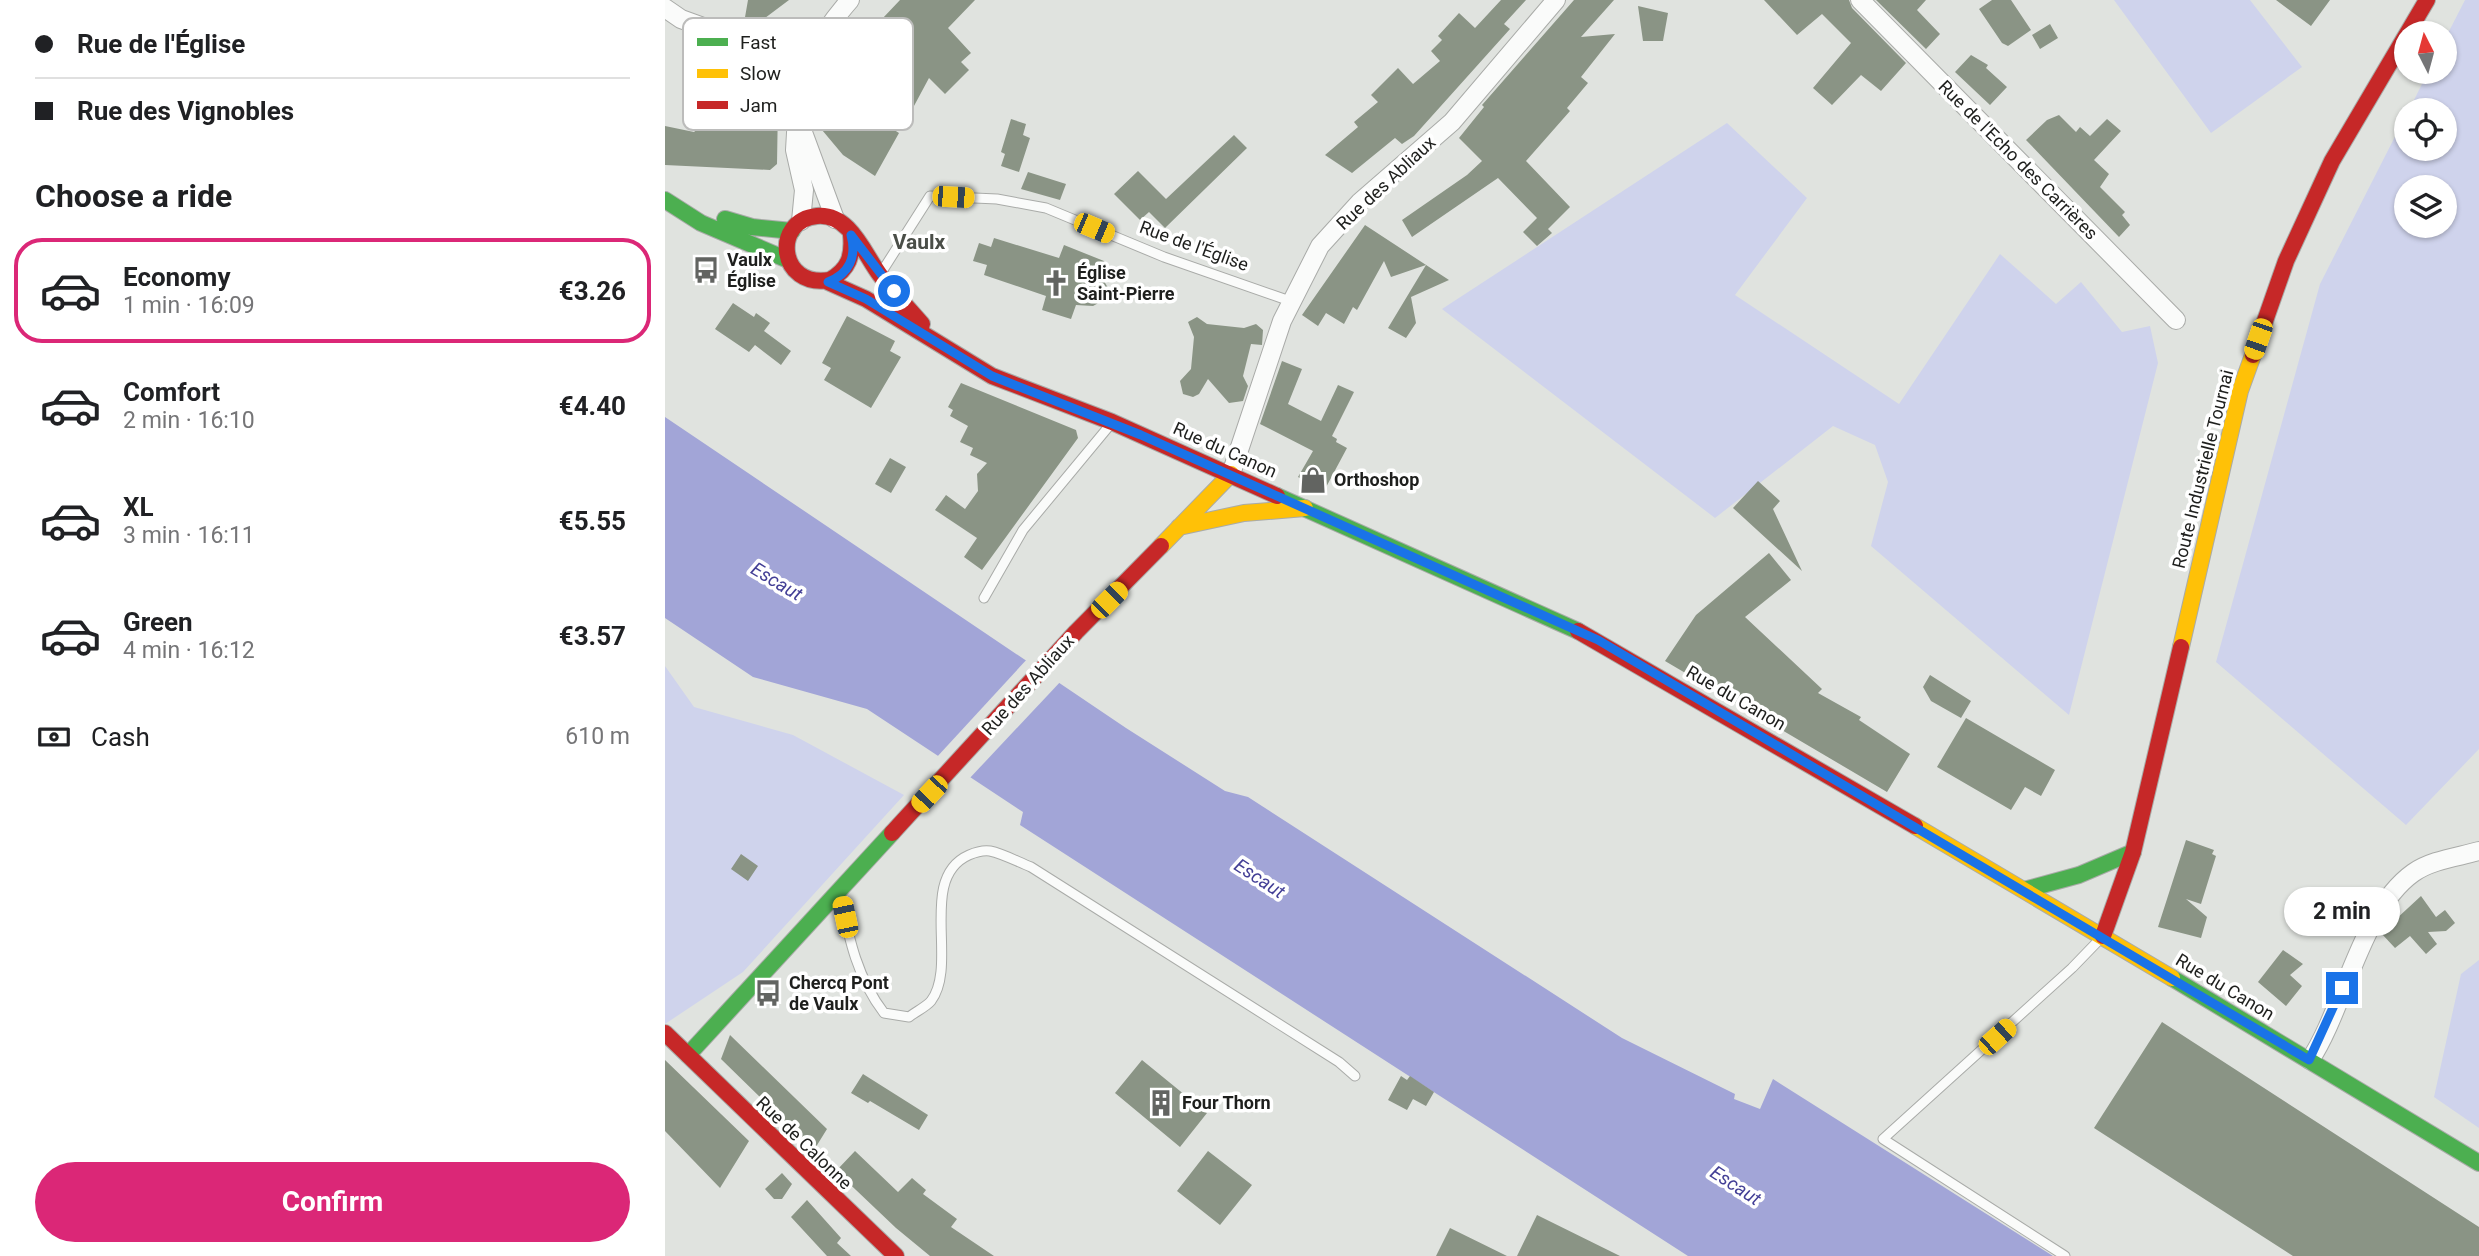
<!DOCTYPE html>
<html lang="en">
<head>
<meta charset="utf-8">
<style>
	body { margin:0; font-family:Roboto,sans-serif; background:#f6f6f6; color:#202124; height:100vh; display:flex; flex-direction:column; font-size:26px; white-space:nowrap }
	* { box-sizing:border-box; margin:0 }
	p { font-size:23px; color:#757577 }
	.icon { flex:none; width:38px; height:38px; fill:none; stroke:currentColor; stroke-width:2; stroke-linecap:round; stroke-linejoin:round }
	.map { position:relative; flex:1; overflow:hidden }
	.details { display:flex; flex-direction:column; background:#fff; width:665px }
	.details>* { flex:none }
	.hud { display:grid; align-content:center; height:154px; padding:0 35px; background:#fff }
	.needle { width:46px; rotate:354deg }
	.tools { position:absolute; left:1729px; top:21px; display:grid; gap:14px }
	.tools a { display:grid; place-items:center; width:63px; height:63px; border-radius:50%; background:#fff; box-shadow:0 2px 5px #0004; font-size:35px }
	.end { position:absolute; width:32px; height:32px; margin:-16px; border:9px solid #1a73e8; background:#fff; box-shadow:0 0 0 4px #fff }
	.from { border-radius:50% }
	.bubble { position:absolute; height:49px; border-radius:24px; background:#fff; box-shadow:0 2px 5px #0004; font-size:23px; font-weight:700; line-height:49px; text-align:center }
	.car { position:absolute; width:21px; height:42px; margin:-21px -10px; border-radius:9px; box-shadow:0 0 5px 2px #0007; background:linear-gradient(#f5c518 24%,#345 0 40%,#f5c518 0 76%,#345 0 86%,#f5c518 0) }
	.hud b { display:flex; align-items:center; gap:24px; height:66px; font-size:26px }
	.hud b+b { border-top:2px solid #e0e0e0 }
	.hud i { width:18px; height:18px; background:#202124 }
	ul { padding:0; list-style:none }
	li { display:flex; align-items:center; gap:21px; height:105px; margin:0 14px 10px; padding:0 21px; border:4px solid transparent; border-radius:28px }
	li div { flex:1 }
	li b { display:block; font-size:26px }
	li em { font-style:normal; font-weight:700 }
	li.current { border-color:#db2777 }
	li>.icon { width:63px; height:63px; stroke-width:1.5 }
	h2 { padding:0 35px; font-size:32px; line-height:84px }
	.pay { display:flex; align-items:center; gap:18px; height:77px; padding:0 35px; font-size:26px }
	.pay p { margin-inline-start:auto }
	.button { display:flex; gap:14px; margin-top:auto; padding:14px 35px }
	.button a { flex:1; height:80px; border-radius:42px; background:#db2777; color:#fff; font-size:28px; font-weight:700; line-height:80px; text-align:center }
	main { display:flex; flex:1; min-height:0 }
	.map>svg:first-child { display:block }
</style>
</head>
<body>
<main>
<section class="details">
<div class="hud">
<b><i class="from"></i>Rue de l'Église</b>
<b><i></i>Rue des Vignobles</b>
</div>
<h2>Choose a ride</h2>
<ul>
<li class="current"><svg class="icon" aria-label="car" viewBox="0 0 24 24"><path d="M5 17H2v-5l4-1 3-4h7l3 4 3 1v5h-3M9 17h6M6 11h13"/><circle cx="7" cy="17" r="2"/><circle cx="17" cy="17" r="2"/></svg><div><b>Economy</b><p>1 min · 16:09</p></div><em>€3.26</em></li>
<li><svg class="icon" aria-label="car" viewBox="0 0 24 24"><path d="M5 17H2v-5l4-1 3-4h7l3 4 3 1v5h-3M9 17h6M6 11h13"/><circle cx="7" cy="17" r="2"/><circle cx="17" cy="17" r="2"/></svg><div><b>Comfort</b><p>2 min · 16:10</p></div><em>€4.40</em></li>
<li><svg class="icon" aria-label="car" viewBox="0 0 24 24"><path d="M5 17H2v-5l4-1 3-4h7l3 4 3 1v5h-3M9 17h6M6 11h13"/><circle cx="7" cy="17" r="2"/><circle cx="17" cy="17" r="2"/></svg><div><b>XL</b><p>3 min · 16:11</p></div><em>€5.55</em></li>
<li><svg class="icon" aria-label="car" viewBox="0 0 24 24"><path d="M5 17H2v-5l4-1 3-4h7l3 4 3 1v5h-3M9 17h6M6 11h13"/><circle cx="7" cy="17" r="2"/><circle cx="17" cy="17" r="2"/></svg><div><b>Green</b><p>4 min · 16:12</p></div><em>€3.57</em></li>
</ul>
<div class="pay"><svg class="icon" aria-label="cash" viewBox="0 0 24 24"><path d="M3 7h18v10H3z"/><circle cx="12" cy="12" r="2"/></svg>Cash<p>610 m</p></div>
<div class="button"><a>Confirm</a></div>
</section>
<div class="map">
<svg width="1814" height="1256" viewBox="0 0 1814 1256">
	<rect width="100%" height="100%" fill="#e0e3df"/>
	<path fill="#cfd3ec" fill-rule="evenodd" d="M 1449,0 L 1585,0 L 1637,67 L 1546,133 Z
		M 1800,0 L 1814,0 L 1814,749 L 1741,825 L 1551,662 L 1655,284 L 1741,115 L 1741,149 L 1780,149 L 1780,110 L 1744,110 L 1763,72 L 1780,72 L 1780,39 ZM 1741,187 L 1780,187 L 1780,226 L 1741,226 Z
		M 1062,123 L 1142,198 L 1070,295 L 1234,404 L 1335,254 L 1391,304 L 1416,282 L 1457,332 L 1485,326 L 1493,363 L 1404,715 L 1206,546 L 1223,482 L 1210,445 L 1168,426 L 1050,518 L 777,309 Z
		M 0,666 L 29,707 L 128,735 L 239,795 L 78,972 L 0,1024 Z
		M 1814,960 L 1814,1128 L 1769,1097 L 1796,974 Z"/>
	<path fill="#a2a5d7" d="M 0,417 L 461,728 L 560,791 L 583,797 L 957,1038 L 1070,1094 L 1069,1099 L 1095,1109 L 1108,1079 L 1388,1256 L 1023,1256 L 355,825 L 358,812 L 202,709 L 88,677 L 0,618 Z"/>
	<path fill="#e0e3df" d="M 364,657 L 397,680 L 303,780 L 271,758 Z"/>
	<path fill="#8a9485" d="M 83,0 L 124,0 L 96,21 L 79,23 Z
		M 235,0 L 310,0 L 283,28 L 306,53 L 296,62 L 304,70 L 280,94 L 264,78 L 242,119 L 221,94 L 249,59 L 228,39 L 195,64 L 184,51 L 221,23 L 217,19 Z
		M 836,0 L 861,0 L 839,24 L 845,29 L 749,136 L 737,144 L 730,138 L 687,173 L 660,155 L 693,127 L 689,122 L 713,102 L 706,95 L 733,68 L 748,84 L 775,61 L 766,51 L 777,40 L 773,36 L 794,13 L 810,28 Z
		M 909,0 L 949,0 L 916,37 L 950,34 L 916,77 L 923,83 L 902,108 L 905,111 L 861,161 L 905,207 L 883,229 L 887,233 L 872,246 L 858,232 L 872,218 L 833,178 L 747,237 L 737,220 L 802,175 L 817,161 L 794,138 L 819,107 L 817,105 Z
		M 1099,0 L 1184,0 L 1187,8 L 1241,63 L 1216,91 L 1196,75 L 1167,105 L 1148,88 L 1186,43 L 1157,14 L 1132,35 Z
		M 1211,0 L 1261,0 L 1252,10 L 1275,34 L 1261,49 Z
		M 1327,0 L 1346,0 L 1366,30 L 1343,46 L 1337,43 L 1314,9 Z
		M 1611,0 L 1665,0 L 1646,26 Z
		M 973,6 L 1003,13 L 998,41 L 978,41 Z
		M 1385,24 L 1393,38 L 1375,49 L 1367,35 Z
		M 176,29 L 180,30 L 171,93 L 234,133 L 210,176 L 178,155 L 152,124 L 152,85 L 166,44 Z
		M 52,50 L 113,103 L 112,164 L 105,170 L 0,165 L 0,126 L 29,132 L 59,105 L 28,77 Z
		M 1306,55 L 1323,65 L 1321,68 L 1342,87 L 1325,105 L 1290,72 Z
		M 1394,115 L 1411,132 L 1415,127 L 1425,136 L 1442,119 L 1456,131 L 1429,160 L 1444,174 L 1435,187 L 1460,212 L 1457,215 L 1465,225 L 1454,237 L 1361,140 L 1382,120 Z
		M 346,119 L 361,124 L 358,135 L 365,138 L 354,172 L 336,166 L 340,154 L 336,152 Z
		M 569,135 L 582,148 L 500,228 L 484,212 L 475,220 L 449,194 L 473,171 L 501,199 Z
		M 363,172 L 401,184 L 395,200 L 356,189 Z
		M 700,225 L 784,280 L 746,297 L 751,323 L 741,338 L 723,328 L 761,265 L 726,277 L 719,261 L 692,310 L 688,307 L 679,324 L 661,313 L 653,326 L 637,315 Z
		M 329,238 L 394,258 L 399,245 L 439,261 L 443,268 L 439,281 L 443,288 L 439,300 L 428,306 L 411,305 L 406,319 L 377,310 L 381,296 L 319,275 L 322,265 L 308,261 L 314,243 L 326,247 Z
		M 68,303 L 89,317 L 91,313 L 105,323 L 99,331 L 126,351 L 116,365 L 90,345 L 84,352 L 50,329 Z
		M 182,316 L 230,341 L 225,351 L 236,357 L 206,408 L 159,380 L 166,368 L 157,363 Z
		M 532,317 L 542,324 L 579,328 L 591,324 L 598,330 L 597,345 L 586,344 L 578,376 L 583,386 L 578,401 L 564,403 L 543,379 L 534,394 L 528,397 L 518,394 L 515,381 L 526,369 L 529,337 L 523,322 Z
		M 617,361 L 637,369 L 623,404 L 656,421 L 673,385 L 689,392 L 667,436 L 672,439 L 671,442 L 682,448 L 659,491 L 633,477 L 648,451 L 595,424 Z
		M 296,383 L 411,430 L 413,438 L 317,570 L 299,557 L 312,538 L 270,510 L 281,495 L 300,509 L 313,491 L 312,474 L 322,463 L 305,455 L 308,448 L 295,442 L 303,426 L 285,416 L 288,410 L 283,407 Z
		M 225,458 L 241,467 L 226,493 L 210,484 Z
		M 1093,481 L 1115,501 L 1108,509 L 1137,571 L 1068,508 Z
		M 1104,553 L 1126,580 L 1080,617 L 1157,689 L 1153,693 L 1196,717 L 1194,720 L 1245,754 L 1222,792 L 1000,661 L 1031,615 Z
		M 1265,675 L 1306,701 L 1296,718 L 1266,701 L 1258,687 Z
		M 1301,718 L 1390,770 L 1376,796 L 1360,787 L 1346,810 L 1272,767 Z
		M 1521,840 L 1549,850 L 1547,854 L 1551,856 L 1536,904 L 1521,899 L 1542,917 L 1536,938 L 1493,927 Z
		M 76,854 L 93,866 L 83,881 L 66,869 Z
		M 1756,896 L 1771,917 L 1780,910 L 1790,923 L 1781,931 L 1763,932 L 1772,944 L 1761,954 L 1745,936 L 1730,948 L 1716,933 Z
		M 1618,950 L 1638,964 L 1625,975 L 1637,986 L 1621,1006 L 1593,982 Z
		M 1497,1022 L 1814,1227 L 1814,1256 L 1628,1256 L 1429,1128 Z
		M 65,1035 L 162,1129 L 149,1150 L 56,1059 Z
		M 0,1060 L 84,1141 L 55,1188 L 0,1131 Z
		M 477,1060 L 542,1113 L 515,1147 L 450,1093 Z
		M 198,1074 L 263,1115 L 254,1130 L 205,1101 L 203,1103 L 186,1093 Z
		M 736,1076 L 742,1080 L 745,1076 L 769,1092 L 761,1106 L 748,1099 L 742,1110 L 723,1100 Z
		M 190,1151 L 233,1192 L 247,1178 L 261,1190 L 258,1194 L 292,1219 L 286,1227 L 329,1256 L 265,1256 L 231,1228 L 171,1171 Z
		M 543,1151 L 587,1185 L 555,1225 L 512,1191 Z
		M 117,1173 L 127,1184 L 117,1199 L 109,1199 L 100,1189 Z
		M 142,1200 L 176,1238 L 172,1243 L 186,1256 L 162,1256 L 126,1217 Z
		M 872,1215 L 955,1256 L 852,1256 Z
		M 785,1228 L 842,1256 L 771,1256 Z"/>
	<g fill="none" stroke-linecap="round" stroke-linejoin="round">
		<defs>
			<path id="lane" d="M 216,273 L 265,196 L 332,199 L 381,208 L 499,257 L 625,301
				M 319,598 L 358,530 L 445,425
				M 175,895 C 184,938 192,978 219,1013 L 244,1017 C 250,1012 261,1007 266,1001 C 294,964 252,878 304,855 C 311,852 318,850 325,851 C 339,854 353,862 366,867 L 674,1062 L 690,1076
				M 1400,1256 L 1218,1139 L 1407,968 L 1436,938"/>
			<path id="street" d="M 1195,0 L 1511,320
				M 0,8 L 16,19 L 143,65
				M 132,116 C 139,65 151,39 185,0
				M 136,221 L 139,190 L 130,150 L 132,116 L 170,219
				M 566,474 L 617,321 L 655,246 L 695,202 L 787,122 L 891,0
				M 1645,1060 C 1679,1009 1696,910 1748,873 C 1766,860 1793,857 1814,851"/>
			<path id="fast" d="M 0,200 L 36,223 L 123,260
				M 60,219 L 87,227 L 127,231
				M 612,496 L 913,631
				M 1359,890 L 1414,875 L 1468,852
				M 1507,978 L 1814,1163
				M 23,1055 L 227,833"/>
			<path id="slow" d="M 514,527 L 579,513 L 640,508
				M 496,546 L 566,474
				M 1516,647 L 1575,391 L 1588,355
				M 1250,826 L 1507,978"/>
			<path id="jam" d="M 186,235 C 188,256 184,269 165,280 C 113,289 107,220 152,216 C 185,213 199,254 215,275 C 228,292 243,308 257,324
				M 163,282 L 201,299 L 327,376 L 447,422 L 612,496
				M 1588,355 L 1621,261 L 1667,161 L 1762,0
				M 913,631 L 1250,826
				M 227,833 L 411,632 L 496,546
				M 1438,936 L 1468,852 L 1516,647
				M 0,1033 L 231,1256"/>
		</defs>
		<use href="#lane" stroke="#a9aba8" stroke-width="11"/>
		<use href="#street" stroke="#a9aba8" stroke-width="20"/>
		<use href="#fast" stroke="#a9aba8" stroke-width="18"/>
		<use href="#slow" stroke="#a9aba8" stroke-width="18"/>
		<use href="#jam" stroke="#a9aba8" stroke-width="18"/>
		<use href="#lane" stroke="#fafbfa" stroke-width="9"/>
		<use href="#street" stroke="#fafbfa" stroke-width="18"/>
		<use href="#fast" stroke="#4caf50" stroke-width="16"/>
		<use href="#slow" stroke="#ffc107" stroke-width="16"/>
		<use href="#jam" stroke="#c62828" stroke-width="16"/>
	</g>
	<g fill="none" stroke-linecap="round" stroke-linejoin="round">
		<path stroke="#1a73e8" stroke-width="9" d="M 229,291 L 186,235 C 192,257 184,274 163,282 L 201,299 L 327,376 L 476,435 L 933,640 L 1644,1060 L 1677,988"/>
	</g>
	<defs>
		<symbol id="bus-bare" viewBox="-9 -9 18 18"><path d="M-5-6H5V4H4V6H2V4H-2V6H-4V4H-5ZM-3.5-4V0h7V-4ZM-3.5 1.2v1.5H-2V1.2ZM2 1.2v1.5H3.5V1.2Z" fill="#626461" stroke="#fff" stroke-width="2.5" paint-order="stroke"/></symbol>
		<symbol id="church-bare" viewBox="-9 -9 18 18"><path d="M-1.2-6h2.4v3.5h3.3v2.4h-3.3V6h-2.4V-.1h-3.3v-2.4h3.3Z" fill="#626461" stroke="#fff" stroke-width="2.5" paint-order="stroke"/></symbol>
		<symbol id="shop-bare" viewBox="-9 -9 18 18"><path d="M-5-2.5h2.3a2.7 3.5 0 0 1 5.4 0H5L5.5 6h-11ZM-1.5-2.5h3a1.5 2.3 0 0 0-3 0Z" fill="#626461" stroke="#fff" stroke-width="2.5" paint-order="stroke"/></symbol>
		<symbol id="building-bare" viewBox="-9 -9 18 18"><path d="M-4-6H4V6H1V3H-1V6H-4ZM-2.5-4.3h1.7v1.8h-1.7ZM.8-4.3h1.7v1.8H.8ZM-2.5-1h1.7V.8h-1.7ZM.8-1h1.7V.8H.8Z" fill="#626461" stroke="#fff" stroke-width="2.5" paint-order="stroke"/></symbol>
	</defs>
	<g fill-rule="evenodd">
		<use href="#bus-bare" x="22" y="251" width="38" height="38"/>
		<use href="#church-bare" x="372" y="264" width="38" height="38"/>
		<use href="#shop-bare" x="629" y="461" width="38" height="38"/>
		<use href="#bus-bare" x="84" y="974" width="38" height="38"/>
		<use href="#building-bare" x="477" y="1084" width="38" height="38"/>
	</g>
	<g text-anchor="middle" stroke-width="7" stroke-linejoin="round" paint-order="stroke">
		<g font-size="18" fill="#1e1f1d" stroke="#fff">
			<text transform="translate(1353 160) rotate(45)" y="6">Rue de l'Echo des Carrières</text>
			<text transform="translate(721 183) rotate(-43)" y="6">Rue des Abliaux</text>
			<text transform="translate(529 246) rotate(20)" y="6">Rue de l'Église</text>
			<text transform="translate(560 450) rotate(24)" y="6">Rue du Canon</text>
			<text transform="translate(1538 469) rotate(-76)" y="6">Route Industrielle Tournai</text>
			<text transform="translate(363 685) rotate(-48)" y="6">Rue des Abliaux</text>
			<text transform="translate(1071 698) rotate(30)" y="6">Rue du Canon</text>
			<text transform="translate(1560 987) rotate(31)" y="6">Rue du Canon</text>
			<text transform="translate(139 1143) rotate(44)" y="6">Rue de Calonne</text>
		</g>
		<g font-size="18" font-weight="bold" fill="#1e1f1d" stroke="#fff" text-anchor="start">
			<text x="62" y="266">Vaulx<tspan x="62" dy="21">Église</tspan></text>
			<text x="412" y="279">Église<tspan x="412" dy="21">Saint-Pierre</tspan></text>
			<text x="669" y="486">Orthoshop</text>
			<text x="124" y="989">Chercq Pont<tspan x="124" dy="21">de Vaulx</tspan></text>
			<text x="517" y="1109">Four Thorn</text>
		</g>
		<g font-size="19" font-style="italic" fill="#433f96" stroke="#fff">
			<text transform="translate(112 581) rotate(31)" y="7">Escaut</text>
			<text transform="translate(595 878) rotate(33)" y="7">Escaut</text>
			<text transform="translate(1071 1185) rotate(33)" y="7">Escaut</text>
		</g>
		<g font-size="21" font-weight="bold" fill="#4a4e48" stroke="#fff">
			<text x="254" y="249">Vaulx</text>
		</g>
	</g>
	<rect x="18" y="18" width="230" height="112" rx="10" fill="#fff" stroke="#bcbcbb" stroke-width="2"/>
	<rect x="32" y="38" width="31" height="8" fill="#4caf50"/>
	<rect x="32" y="69" width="31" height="9" fill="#ffc107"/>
	<rect x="32" y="101" width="31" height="8" fill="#c62828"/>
	<g font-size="19" fill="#1e1f1d">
		<text x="75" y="49">Fast</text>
		<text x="75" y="80">Slow</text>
		<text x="75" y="112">Jam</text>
	</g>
</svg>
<div class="tools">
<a><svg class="needle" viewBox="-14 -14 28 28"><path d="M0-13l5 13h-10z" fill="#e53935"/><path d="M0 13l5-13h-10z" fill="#757577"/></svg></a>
<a><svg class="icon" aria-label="locate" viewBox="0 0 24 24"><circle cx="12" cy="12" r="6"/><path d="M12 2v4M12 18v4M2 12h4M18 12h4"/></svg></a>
<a><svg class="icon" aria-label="layers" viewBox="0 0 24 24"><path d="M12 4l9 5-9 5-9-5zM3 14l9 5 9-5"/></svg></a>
</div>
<i class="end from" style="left:229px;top:291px"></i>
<i class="end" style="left:1677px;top:988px"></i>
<div class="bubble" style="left:1619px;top:887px;width:116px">2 min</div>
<i class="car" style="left:288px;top:197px;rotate:93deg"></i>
<i class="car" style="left:429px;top:228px;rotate:113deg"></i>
<i class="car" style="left:1593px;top:339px;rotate:199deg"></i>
<i class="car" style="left:444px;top:600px;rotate:45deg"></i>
<i class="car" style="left:264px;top:794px;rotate:223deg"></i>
<i class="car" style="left:180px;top:917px;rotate:348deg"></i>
<i class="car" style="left:1332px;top:1037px;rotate:48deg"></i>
</div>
</main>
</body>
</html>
